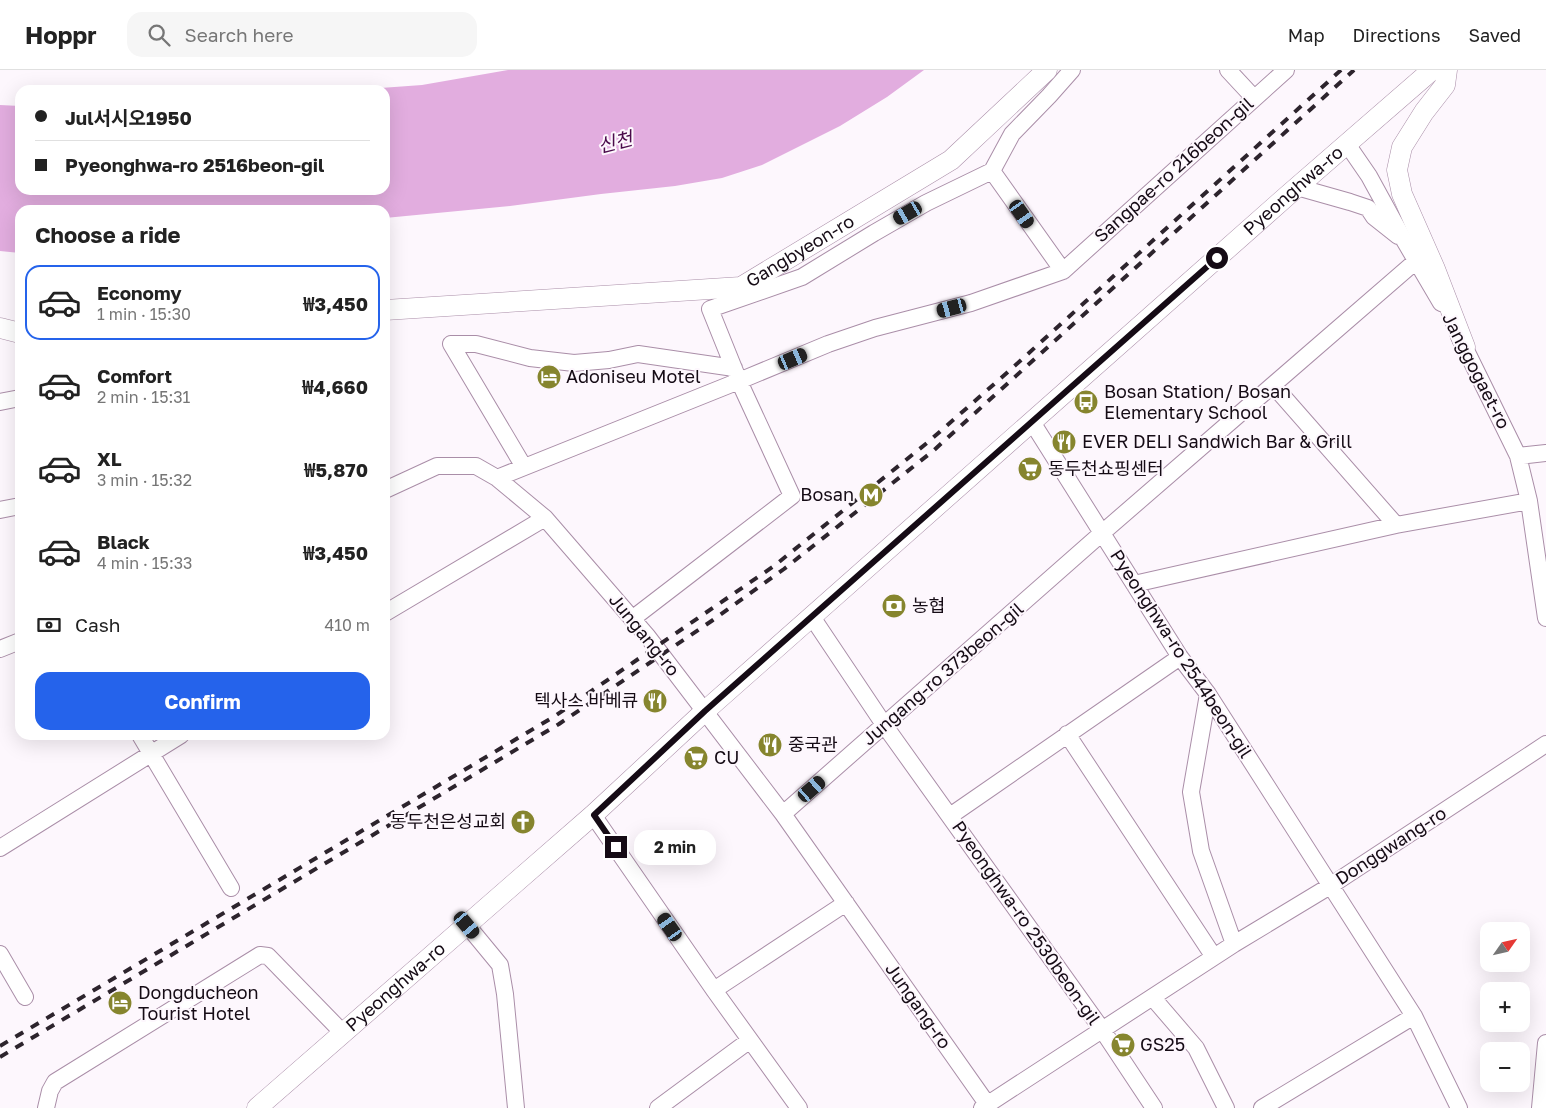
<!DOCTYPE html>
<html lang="en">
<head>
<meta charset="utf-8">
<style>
	body { margin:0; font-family:"Golos Text","Noto Sans KR",sans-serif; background:#f6f6f6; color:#222; height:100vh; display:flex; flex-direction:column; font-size:19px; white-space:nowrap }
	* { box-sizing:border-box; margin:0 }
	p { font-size:16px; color:#767676 }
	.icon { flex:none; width:28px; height:28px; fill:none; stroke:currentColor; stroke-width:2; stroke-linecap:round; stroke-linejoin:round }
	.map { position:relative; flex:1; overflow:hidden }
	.drawer { position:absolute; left:15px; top:135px; width:375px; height:535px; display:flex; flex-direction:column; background:#fff; border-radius:15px; box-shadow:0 5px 20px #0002 }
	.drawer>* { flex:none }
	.hud { position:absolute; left:15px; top:15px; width:375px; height:110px; border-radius:15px; box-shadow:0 5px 20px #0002; display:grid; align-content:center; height:110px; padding:0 20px; background:#fff }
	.needle { width:32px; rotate:56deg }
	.tools { position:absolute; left:1480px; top:852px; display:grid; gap:10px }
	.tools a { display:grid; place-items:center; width:50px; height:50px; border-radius:10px; background:#fff; box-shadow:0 5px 20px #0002; font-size:25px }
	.end { position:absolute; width:22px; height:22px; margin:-11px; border:6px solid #150b15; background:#fff; box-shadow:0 0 0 2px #fff }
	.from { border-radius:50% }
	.bubble { position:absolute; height:35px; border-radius:15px; background:#fff; box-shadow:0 5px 20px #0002; font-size:16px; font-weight:700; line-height:35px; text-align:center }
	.car { position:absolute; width:15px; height:30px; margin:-15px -8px; border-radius:6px; box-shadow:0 0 4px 1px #0007; background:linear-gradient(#222 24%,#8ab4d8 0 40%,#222 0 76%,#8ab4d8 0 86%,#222 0) }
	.hud b { display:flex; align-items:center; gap:18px; height:48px; font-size:19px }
	.hud b+b { border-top:1px solid #e0e0e0 }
	.hud i { width:12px; height:12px; background:#222 }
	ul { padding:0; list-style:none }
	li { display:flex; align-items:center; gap:15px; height:75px; margin:0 10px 8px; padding:0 10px; border:2px solid transparent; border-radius:15px }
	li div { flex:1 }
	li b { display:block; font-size:19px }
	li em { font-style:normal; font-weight:700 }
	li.current { border-color:#2563eb }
	li>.icon { width:45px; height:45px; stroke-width:1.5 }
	h2 { padding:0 20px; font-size:22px; line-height:60px }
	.pay { display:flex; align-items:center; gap:12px; height:55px; padding:0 20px; font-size:19px }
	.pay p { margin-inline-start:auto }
	.cta { display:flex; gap:10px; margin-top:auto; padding:10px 20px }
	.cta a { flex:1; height:58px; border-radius:15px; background:#2563eb; color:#fff; font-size:20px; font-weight:700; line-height:58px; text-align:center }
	header { display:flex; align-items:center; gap:30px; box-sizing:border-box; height:70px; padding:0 25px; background:#fff; border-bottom:1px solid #e0e0e0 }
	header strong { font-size:24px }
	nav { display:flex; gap:28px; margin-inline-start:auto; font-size:18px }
	.search { width:350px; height:45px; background:#f6f6f6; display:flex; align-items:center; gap:12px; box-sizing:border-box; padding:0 18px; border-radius:15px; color:#767676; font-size:19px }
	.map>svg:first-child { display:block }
</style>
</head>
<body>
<header>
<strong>Hoppr</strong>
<div class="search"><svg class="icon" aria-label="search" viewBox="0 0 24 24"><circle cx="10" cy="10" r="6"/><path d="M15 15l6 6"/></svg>Search here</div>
<nav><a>Map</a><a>Directions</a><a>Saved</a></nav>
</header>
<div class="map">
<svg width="1546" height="1038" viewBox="0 0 1546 1038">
	<rect width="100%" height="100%" fill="#fdf7fd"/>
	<path fill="#e2addf" d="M 508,0 L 924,0 L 887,27 L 840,56 L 762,95 L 722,108 L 675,116 L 601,124 L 510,136 L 385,148 L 385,140 L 20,140 L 20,183 L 0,181 L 0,35 L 20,36 L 20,120 L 385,120 L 385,20 L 353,20 L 422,15 Z"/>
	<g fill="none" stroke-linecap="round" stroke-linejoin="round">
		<defs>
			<path id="minor" d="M 1228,0 L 1254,28
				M 1347,74 L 1369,106 L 1404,170 L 1441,233
				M 1297,117 L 1350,132 L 1368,138 L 1374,147 L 1398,166
				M 1063,201 L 1286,0
				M 1459,266 L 1518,386 L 1529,431 L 1546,548
				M 451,274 L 476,274 L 530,288 L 574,293 L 609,290 L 638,284 L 734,298
				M 451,274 L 524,397
				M 1273,315 L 1396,455
				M 0,332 L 20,328
				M 1032,352 L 1180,587 L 1208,624 L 1414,946 L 1459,1038
				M 1518,386 L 1546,383
				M 497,408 L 739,311 L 828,274 L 875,258 L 971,233 L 1063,201 L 992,101
				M 385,420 L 437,396 L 476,396 L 497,408 L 545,448 L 648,567 L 783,744 L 990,1038
				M 0,440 L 20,436
				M 1134,514 L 1396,455 L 1529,431
				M 385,543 L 545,448
				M 812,547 L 885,656 L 1103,961 L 1154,1038
				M 632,549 L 792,426 L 739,311 L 710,239 L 802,207 L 874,163 L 926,133 L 992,101 L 1012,64 L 1049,26 L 1072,0
				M 0,579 L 20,571
				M 1208,624 L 1191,722 L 1201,781 L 1234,874
				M 1067,664 L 1214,887
				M 140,665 L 231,818
				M 783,744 L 1102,463 L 1416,191
				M 593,745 L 714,920 L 799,1038
				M 950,746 L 1180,587
				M 0,778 L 181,665
				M 467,855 L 500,895 L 505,924 L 516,1038
				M 0,884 L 25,927
				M 714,920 L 846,833
				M 1153,928 L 1196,978 L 1226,1038
				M 46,1038 L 50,1021 L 55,1012 L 260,885 L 268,886 L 343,963
				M 658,1038 L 750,970
				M 982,1038 L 1234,874 L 1330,816 L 1546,674
				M 1262,1038 L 1414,946
				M 1540,1038 L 1546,973"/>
			<g id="major">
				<path d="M 1447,0 L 1445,15 L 1424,42 L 1402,77 L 1397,100 L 1402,124 L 1435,199 L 1465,277"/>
				<path id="s1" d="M 385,240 L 741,217 L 951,90 L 1047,0"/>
				<path d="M 0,258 L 20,263"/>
				<path id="s2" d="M 257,1038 L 593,745 L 705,641 L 1288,125 L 1432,0"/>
			</g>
		</defs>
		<use href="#minor" stroke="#aa8ea8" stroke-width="18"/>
		<use href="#major" stroke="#aa8ea8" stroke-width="21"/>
		<use href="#minor" stroke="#fff" stroke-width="16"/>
		<use href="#major" stroke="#fff" stroke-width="20"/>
		<path stroke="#2d242d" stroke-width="4" stroke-dasharray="9 9" stroke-linecap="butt" d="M 0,976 L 555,646 L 774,496 L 927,373 L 1009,301 L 1341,0
			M 0,987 L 559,654 L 713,550 L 784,499 L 933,381 L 1354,0"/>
	</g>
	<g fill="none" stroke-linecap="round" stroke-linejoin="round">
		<path stroke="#150b15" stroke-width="6" d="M 616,777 L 594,745 L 705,641 L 1217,188"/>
	</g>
	<defs>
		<symbol id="hotel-disc" viewBox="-11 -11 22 22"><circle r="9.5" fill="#86852e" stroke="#fdf7fd"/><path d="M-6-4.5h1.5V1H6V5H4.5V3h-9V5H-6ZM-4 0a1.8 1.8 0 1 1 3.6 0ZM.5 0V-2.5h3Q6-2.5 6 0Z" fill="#fff"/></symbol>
		<symbol id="bus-disc" viewBox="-11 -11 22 22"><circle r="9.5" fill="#86852e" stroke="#fdf7fd"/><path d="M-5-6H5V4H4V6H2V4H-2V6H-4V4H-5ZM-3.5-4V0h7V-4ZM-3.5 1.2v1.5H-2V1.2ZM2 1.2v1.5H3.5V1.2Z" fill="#fff"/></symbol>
		<symbol id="restaurant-disc" viewBox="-11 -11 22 22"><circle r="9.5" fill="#86852e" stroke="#fdf7fd"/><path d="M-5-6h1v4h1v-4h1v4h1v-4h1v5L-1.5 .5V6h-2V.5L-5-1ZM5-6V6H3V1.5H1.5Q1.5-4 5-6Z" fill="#fff"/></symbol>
		<symbol id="supermarket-disc" viewBox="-11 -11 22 22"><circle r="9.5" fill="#86852e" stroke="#fdf7fd"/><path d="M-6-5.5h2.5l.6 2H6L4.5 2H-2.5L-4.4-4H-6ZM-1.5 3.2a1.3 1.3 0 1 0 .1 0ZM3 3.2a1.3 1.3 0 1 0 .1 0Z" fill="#fff"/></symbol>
		<symbol id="metro-disc" viewBox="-11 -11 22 22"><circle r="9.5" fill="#86852e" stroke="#fdf7fd"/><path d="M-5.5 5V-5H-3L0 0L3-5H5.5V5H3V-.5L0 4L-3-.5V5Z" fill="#fff"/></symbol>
		<symbol id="bank-disc" viewBox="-11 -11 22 22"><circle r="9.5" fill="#86852e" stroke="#fdf7fd"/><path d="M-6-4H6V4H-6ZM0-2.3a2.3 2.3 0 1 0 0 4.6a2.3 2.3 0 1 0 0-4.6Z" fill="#fff"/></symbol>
		<symbol id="church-disc" viewBox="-11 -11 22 22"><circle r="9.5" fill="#86852e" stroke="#fdf7fd"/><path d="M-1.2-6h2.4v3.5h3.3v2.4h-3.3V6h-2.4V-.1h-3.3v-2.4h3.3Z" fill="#fff"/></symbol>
	</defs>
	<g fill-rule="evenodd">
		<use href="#hotel-disc" x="535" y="293" width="28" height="28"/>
		<use href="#bus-disc" x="1072" y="318" width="28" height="28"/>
		<use href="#restaurant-disc" x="1050" y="358" width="28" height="28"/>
		<use href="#supermarket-disc" x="1016" y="385" width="28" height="28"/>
		<use href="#metro-disc" x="857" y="411" width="28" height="28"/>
		<use href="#bank-disc" x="880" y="522" width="28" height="28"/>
		<use href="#restaurant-disc" x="641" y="617" width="28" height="28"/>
		<use href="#restaurant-disc" x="756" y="661" width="28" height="28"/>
		<use href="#supermarket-disc" x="682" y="674" width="28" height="28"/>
		<use href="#church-disc" x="509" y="738" width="28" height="28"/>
		<use href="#hotel-disc" x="106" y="919" width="28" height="28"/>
		<use href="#supermarket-disc" x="1109" y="961" width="28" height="28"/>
	</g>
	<g text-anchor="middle" stroke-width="4" stroke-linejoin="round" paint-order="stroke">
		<g font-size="18" fill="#150b15" stroke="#fdf7fd">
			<text transform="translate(1174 100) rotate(-42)" y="6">Sangpae-ro 216beon-gil</text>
			<text dy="6" stroke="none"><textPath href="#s2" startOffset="1384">Pyeonghwa-ro</textPath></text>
			<text dy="6" stroke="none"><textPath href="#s1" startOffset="426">Gangbyeon-ro</textPath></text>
			<text transform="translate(1476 301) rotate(63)" y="6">Janggogaet-ro</text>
			<text transform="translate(644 565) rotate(51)" y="6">Jungang-ro</text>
			<text transform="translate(1181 584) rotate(57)" y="6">Pyeonghwa-ro 2544beon-gil</text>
			<text transform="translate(943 604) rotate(-41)" y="6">Jungang-ro 373beon-gil</text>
			<text transform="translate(1391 776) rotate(-33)" y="6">Donggwang-ro</text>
			<text transform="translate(1026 853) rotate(55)" y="6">Pyeonghwa-ro 2530beon-gil</text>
			<text dy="6" stroke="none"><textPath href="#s2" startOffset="184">Pyeonghwa-ro</textPath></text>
			<text transform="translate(918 936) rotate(55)" y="6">Jungang-ro</text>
		</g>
		<g font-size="18" fill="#150b15" stroke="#fdf7fd" text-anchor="start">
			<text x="566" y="313">Adoniseu Motel</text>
			<text x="1104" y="328">Bosan Station/ Bosan<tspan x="1104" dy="21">Elementary School</tspan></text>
			<text x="1082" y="378">EVER DELI Sandwich Bar &amp; Grill</text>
			<text x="1048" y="405">동두천쇼핑센터</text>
			<text x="854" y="431" text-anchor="end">Bosan</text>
			<text x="912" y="542">농협</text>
			<text x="638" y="637" text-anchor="end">텍사스 바베큐</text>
			<text x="788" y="681">중국관</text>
			<text x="714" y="694">CU</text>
			<text x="506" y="758" text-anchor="end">동두천은성교회</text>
			<text x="138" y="929">Dongducheon<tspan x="138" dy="21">Tourist Hotel</tspan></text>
			<text x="1140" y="981">GS25</text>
		</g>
		<g font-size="19" font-style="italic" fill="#4a0b4b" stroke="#fdf7fd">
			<text transform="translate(615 72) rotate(-14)" y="7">신천</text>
		</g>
	</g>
</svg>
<div class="tools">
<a><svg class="needle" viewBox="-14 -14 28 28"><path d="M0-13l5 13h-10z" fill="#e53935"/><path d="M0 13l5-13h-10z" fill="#767676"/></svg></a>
<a>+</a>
<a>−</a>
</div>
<i class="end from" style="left:1217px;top:188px"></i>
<i class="end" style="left:616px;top:777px"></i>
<div class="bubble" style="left:634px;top:760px;width:82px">2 min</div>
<i class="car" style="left:908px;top:143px;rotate:240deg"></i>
<i class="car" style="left:1022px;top:144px;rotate:145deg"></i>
<i class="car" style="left:952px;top:238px;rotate:255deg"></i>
<i class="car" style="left:793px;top:289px;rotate:67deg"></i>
<i class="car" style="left:812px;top:719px;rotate:49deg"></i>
<i class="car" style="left:467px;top:855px;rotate:140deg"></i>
<i class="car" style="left:670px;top:857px;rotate:325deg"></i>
<div class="hud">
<b><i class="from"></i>Jul서시오1950</b>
<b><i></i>Pyeonghwa-ro 2516beon-gil</b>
</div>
<section class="drawer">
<h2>Choose a ride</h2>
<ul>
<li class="current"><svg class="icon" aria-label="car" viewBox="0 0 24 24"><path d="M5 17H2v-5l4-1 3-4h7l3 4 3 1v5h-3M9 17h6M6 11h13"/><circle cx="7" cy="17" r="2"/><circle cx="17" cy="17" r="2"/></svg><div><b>Economy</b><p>1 min · 15:30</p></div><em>₩3,450</em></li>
<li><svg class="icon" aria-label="car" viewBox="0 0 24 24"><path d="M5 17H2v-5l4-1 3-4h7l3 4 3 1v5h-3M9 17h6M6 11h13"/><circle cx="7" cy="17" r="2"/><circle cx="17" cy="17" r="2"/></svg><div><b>Comfort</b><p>2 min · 15:31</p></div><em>₩4,660</em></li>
<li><svg class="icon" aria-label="car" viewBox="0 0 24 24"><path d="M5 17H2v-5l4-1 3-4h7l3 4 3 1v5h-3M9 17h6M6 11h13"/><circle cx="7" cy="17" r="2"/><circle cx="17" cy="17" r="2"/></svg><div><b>XL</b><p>3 min · 15:32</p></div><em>₩5,870</em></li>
<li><svg class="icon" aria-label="car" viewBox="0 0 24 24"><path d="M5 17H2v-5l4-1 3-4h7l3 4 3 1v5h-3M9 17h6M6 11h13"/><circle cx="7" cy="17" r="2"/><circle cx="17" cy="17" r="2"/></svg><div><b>Black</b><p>4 min · 15:33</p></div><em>₩3,450</em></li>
</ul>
<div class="pay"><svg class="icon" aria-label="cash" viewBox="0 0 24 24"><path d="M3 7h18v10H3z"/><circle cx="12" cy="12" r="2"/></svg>Cash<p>410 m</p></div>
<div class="cta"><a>Confirm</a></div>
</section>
</div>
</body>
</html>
